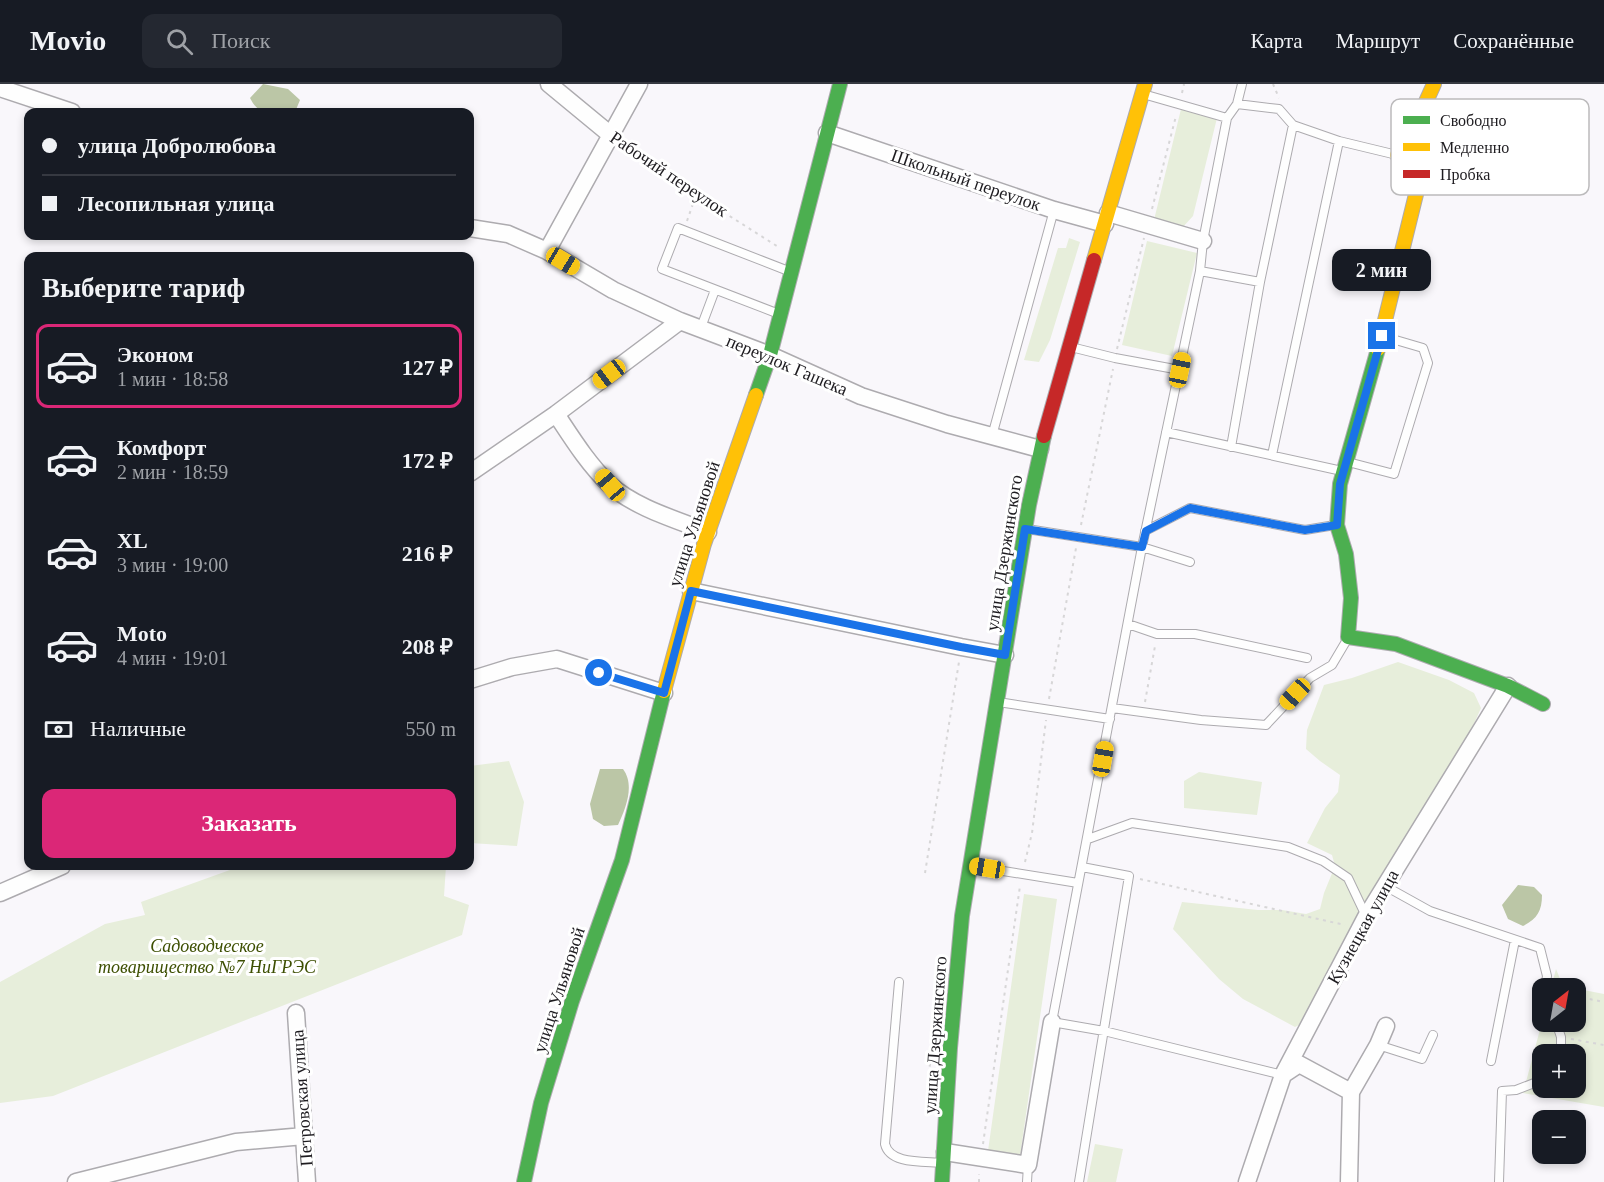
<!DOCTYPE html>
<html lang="ru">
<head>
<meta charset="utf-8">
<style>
	body { margin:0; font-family:Georgia,serif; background:#242831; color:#f1f3f6; height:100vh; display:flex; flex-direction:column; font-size:22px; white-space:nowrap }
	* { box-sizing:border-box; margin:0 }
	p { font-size:20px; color:#9ea1a6 }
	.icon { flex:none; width:33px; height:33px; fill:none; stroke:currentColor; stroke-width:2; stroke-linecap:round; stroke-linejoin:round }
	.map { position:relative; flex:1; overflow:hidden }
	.panel { position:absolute; left:24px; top:168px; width:450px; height:618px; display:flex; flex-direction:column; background:#171b24; border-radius:12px; box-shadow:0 3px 9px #0003 }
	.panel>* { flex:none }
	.guide { position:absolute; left:24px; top:24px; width:450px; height:132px; border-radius:12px; box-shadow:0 3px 9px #0003; display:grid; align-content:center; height:132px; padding:0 18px; background:#171b24 }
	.needle { width:39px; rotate:31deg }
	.fabs { position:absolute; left:1532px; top:894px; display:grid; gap:12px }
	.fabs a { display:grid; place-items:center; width:54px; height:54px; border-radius:12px; background:#171b24; box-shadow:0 3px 9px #0003; font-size:30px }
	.end { position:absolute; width:27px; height:27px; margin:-14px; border:8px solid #1a73e8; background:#fff; box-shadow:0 0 0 3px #fff }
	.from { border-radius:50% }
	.bubble { position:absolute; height:42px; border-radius:12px; background:#171b24; box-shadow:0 3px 9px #0003; font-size:20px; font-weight:700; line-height:42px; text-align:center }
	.car { position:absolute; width:18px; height:36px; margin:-18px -9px; border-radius:8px; box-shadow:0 0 4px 2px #0007; background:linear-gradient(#f5c518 24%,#345 0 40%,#f5c518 0 76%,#345 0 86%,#f5c518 0) }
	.guide b { display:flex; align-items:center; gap:21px; height:57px; font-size:22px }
	.guide b+b { border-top:2px solid #363941 }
	.guide i { width:15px; height:15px; background:#f1f3f6 }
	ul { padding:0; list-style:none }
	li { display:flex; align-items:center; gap:18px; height:84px; margin:0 12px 9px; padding:0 6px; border:3px solid transparent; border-radius:12px }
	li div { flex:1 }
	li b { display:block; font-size:22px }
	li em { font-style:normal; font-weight:700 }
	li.active { border-color:#db2777 }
	li>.icon { width:54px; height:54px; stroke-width:1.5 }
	h2 { padding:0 18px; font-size:27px; line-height:72px }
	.pay { display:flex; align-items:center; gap:15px; height:66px; padding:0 18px; font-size:22px }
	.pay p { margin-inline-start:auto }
	.cta { display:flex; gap:12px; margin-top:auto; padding:12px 18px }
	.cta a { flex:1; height:69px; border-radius:12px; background:#db2777; color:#fff; font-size:24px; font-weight:700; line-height:69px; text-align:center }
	header { display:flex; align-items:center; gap:36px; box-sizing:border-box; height:84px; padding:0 30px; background:#171b24; border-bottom:2px solid #363941 }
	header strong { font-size:28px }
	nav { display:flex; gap:33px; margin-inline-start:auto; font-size:21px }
	.search { width:420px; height:54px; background:#242831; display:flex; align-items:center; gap:15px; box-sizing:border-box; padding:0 21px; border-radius:12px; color:#9ea1a6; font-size:22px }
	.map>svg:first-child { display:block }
</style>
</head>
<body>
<header>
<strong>Movio</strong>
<div class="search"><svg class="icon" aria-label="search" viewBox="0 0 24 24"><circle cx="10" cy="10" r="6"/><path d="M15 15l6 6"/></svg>Поиск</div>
<nav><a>Карта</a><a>Маршрут</a><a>Сохранённые</a></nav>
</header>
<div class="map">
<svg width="1604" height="1098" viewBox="0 0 1604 1098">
	<rect width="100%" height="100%" fill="#f9f7fb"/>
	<path fill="#e7eedb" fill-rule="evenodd" d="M 1181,25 L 1217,34 L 1193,132 L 1182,144 L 1154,136 Z
		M 1069,154 L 1080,158 L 1050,256 L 1039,278 L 1024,276 L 1058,164 L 1066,164 Z
		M 1147,157 L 1197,169 L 1172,272 L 1122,261 Z
		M 1398,578 L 1449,596 L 1474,609 L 1481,624 L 1469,651 L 1303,939 L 1295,943 L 1243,915 L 1219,895 L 1173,845 L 1182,818 L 1258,826 L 1282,826 L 1306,830 L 1320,825 L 1324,809 L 1335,782 L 1332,771 L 1307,759 L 1325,724 L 1338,708 L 1340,691 L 1320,677 L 1306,665 L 1307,646 L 1324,601 L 1352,594 Z
		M 509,677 L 524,718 L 517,762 L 470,759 L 470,682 Z
		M 1199,688 L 1262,698 L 1257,731 L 1184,724 L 1184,697 Z
		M 241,782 L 296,782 L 298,786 L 309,782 L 446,782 L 444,812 L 469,821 L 462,851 L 53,1012 L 0,1019 L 0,898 L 105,840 L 145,831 L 141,818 Z
		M 1024,810 L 1057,815 L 1020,1072 L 988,1067 Z
		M 1556,885 L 1563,902 L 1604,910 L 1604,1023 L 1523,1009 L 1542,938 L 1575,938 L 1575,904 L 1551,904 ZM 1542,970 L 1575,970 L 1575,1004 L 1542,1004 Z
		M 1095,1060 L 1123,1065 L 1116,1098 L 1087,1098 Z"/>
	<path fill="#bbc6a6" d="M 263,0 L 288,5 L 300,16 L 295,28 C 275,29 260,34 250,14 Z
		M 600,685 L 623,685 C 635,701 626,724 618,741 L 604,742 L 593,735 L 590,720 Z
		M 1518,801 L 1534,803 L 1542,811 C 1542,827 1537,835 1523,842 L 1508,835 L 1502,821 Z"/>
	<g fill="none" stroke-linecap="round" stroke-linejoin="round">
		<defs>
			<path id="lane" d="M 1143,10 L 1227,34 L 1203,157 L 1200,187 L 1142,463 L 1190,478
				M 1237,20 L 1242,0
				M 1227,34 L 1237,20 L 1279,25 L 1293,41 L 1339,57 L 1397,71
				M 1200,187 L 1260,198
				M 779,230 L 662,185 L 678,144 L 791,188
				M 700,246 L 715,206
				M 1071,263 L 1115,274 L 1180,286
				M 1166,348 L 1342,387
				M 992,352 L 1054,126
				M 1231,363 L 1260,198 L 1293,41
				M 1272,371 L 1339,57
				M 1348,378 L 1394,390 L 1428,279 L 1423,264 L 1382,252
				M 1027,445 L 1142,463 L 1052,938 L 1104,947 L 1283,991
				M 1145,447 L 1190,424 L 1305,446 L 1335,441
				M 1128,540 L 1157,550 L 1195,550 L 1307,574
				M 998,618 L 1110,635
				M 1112,624 L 1201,636 L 1266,641 L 1310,594 L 1332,581 L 1348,554
				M 1088,755 L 1132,739 L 1288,763 L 1323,777 L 1348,794 L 1366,832
				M 972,782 L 1078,799
				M 1385,802 L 1430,827 L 1540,864 L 1547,892 L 1545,904
				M 899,898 L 885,1060 C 890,1081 925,1077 943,1079
				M 1556,938 L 1561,953 L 1561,970
				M 1378,961 L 1422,975 L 1433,951
				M 1491,977 L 1515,856
				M 1027,1098 L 1028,1081
				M 1079,1098 L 1129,792 L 1082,783
				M 1499,1098 L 1502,1007 L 1516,1006 L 1542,996"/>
			<path id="street" d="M 549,0 L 612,52
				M 0,4 L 72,28
				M 827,49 L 1054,126 L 1105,140
				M 1108,129 L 1203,157
				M 470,144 L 508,150 L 547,167 L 613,206 L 680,237 L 770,271 L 861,312 L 947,340 L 1040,365
				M 547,167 L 639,0
				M 556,330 C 572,354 588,380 609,400 C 633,423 677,436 708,448
				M 470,389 L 556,330 L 680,237
				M 691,507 L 961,563 L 1005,571
				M 470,596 L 512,583 L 557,575 L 664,609
				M 0,809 L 62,782
				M 296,929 L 307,1098
				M 1284,990 L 1299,980 L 1351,1008
				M 945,1068 L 1028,1081 L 1052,938
				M 76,1098 L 236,1058 L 304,1052
				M 1247,1098 L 1283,991 L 1366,833 L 1508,602
				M 1349,1098 L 1351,1008 L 1378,961 L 1386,942"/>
			<path id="fast" d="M 1378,265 L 1340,400 L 1337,441 L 1346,470 L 1351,514 L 1348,553 L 1396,560 L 1508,602 L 1543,620
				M 756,311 L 770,271 L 840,0
				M 524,1098 L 541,1019 L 572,917 L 622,776 L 664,607
				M 942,1098 L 950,964 L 962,832 L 1029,421 L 1044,352"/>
			<path id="slow" d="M 1094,176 L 1145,0
				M 1378,265 L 1420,94 L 1410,80 L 1397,71 L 1420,31 L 1434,0
				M 664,607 L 704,460 L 756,311"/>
			<path id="jam" d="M 1044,352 L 1094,176"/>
		</defs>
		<use href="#lane" stroke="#adabaf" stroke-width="10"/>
		<use href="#street" stroke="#adabaf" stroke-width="19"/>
		<use href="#fast" stroke="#adabaf" stroke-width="16"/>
		<use href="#slow" stroke="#adabaf" stroke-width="16"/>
		<use href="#jam" stroke="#adabaf" stroke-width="16"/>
		<path stroke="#d7d6d7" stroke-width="2" stroke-dasharray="3 4.5" stroke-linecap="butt" d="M 1273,0 L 1279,14
			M 1182,9 L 1184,0
			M 624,61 L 668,93 L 780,164
			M 1152,125 L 1176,32
			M 687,137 L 696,111
			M 1117,265 L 1144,154
			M 1081,441 L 1113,285
			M 1049,615 L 1076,464
			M 1145,618 L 1155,562
			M 1025,778 L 1032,749 L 1046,636
			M 925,789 L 959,578
			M 1140,795 L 1345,841
			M 1575,912 L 1604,918
			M 1571,955 L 1604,961
			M 927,1020 L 932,951
			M 983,1060 L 1020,802
			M 979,1098 L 979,1090"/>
		<use href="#lane" stroke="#fefefe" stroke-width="8"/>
		<use href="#street" stroke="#fefefe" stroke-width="16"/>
		<use href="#fast" stroke="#4caf50" stroke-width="14"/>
		<use href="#slow" stroke="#ffc107" stroke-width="14"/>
		<use href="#jam" stroke="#c62828" stroke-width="14"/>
	</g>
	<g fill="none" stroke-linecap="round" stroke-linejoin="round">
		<path stroke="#1a73e8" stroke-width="8" d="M 599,589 L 664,609 L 691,507 L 961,563 L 1005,571 L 1025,445 L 1142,463 L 1146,447 L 1190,424 L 1305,446 L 1337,441 L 1340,400 L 1382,252"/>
	</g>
	<g text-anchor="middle" stroke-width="6" stroke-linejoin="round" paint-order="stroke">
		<g font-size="18" fill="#1e1c20" stroke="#fff">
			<text transform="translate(669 90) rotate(34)" y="6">Рабочий переулок</text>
			<text transform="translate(966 96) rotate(19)" y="6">Школьный переулок</text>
			<text transform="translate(787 281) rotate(23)" y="6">переулок Гашека</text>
			<text transform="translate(694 440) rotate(-72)" y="6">улица Ульяновой</text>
			<text transform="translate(1004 469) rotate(-81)" y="6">улица Дзержинского</text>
			<text transform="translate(1363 843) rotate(-61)" y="6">Кузнецкая улица</text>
			<text transform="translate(559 906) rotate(-72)" y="6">улица Ульяновой</text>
			<text transform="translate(935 951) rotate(-86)" y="6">улица Дзержинского</text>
			<text transform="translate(302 1014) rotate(-94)" y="6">Петровская улица</text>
		</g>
		<g font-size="18" font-style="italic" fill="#3d4f02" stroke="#fff">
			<text x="207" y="868">Садоводческое<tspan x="207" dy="21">товарищество №7 НиГРЭС</tspan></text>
		</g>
	</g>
	<rect x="1391" y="15" width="198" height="96" rx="9" fill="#fff" stroke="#bcbbbc" stroke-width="1.5"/>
	<rect x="1403" y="32" width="27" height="8" fill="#4caf50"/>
	<rect x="1403" y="59" width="27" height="8" fill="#ffc107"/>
	<rect x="1403" y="86" width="27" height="8" fill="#c62828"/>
	<g font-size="16" fill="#1e1c20">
		<text x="1440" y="42">Свободно</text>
		<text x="1440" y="69">Медленно</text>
		<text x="1440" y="96">Пробка</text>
	</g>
</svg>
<div class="fabs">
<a><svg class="needle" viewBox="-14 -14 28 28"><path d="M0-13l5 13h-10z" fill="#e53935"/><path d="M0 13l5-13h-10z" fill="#9ea1a6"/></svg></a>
<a>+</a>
<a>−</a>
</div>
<i class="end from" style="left:599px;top:589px"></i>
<i class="end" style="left:1382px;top:252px"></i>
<div class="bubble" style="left:1332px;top:165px;width:99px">2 мин</div>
<i class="car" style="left:563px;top:177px;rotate:121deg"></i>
<i class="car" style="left:1180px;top:286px;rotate:12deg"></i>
<i class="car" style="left:609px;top:290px;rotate:233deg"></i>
<i class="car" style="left:610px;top:401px;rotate:320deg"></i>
<i class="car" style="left:1295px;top:610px;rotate:223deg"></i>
<i class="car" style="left:1103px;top:675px;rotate:10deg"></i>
<i class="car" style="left:987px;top:784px;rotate:279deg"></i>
<div class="guide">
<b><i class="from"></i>улица Добролюбова</b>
<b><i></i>Лесопильная улица</b>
</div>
<section class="panel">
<h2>Выберите тариф</h2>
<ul>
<li class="active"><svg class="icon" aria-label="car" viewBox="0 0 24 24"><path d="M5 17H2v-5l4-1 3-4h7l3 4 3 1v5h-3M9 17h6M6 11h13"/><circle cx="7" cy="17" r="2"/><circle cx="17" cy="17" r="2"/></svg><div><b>Эконом</b><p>1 мин · 18:58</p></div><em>127 ₽</em></li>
<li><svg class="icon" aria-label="car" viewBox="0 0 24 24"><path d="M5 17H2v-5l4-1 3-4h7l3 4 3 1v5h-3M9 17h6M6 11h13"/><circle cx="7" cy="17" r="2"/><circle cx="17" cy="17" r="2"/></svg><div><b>Комфорт</b><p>2 мин · 18:59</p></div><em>172 ₽</em></li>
<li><svg class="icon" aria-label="car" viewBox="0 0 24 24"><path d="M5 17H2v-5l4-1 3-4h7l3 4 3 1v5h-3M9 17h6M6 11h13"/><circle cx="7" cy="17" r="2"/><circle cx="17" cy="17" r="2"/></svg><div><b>XL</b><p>3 мин · 19:00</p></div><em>216 ₽</em></li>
<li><svg class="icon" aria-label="car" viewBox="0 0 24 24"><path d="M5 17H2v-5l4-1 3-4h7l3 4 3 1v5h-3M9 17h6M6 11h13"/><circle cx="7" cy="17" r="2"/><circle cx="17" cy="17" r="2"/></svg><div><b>Moto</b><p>4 мин · 19:01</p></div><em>208 ₽</em></li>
</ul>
<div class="pay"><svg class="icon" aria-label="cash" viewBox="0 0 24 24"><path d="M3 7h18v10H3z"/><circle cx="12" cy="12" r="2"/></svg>Наличные<p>550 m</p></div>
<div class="cta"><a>Заказать</a></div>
</section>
</div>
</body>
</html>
